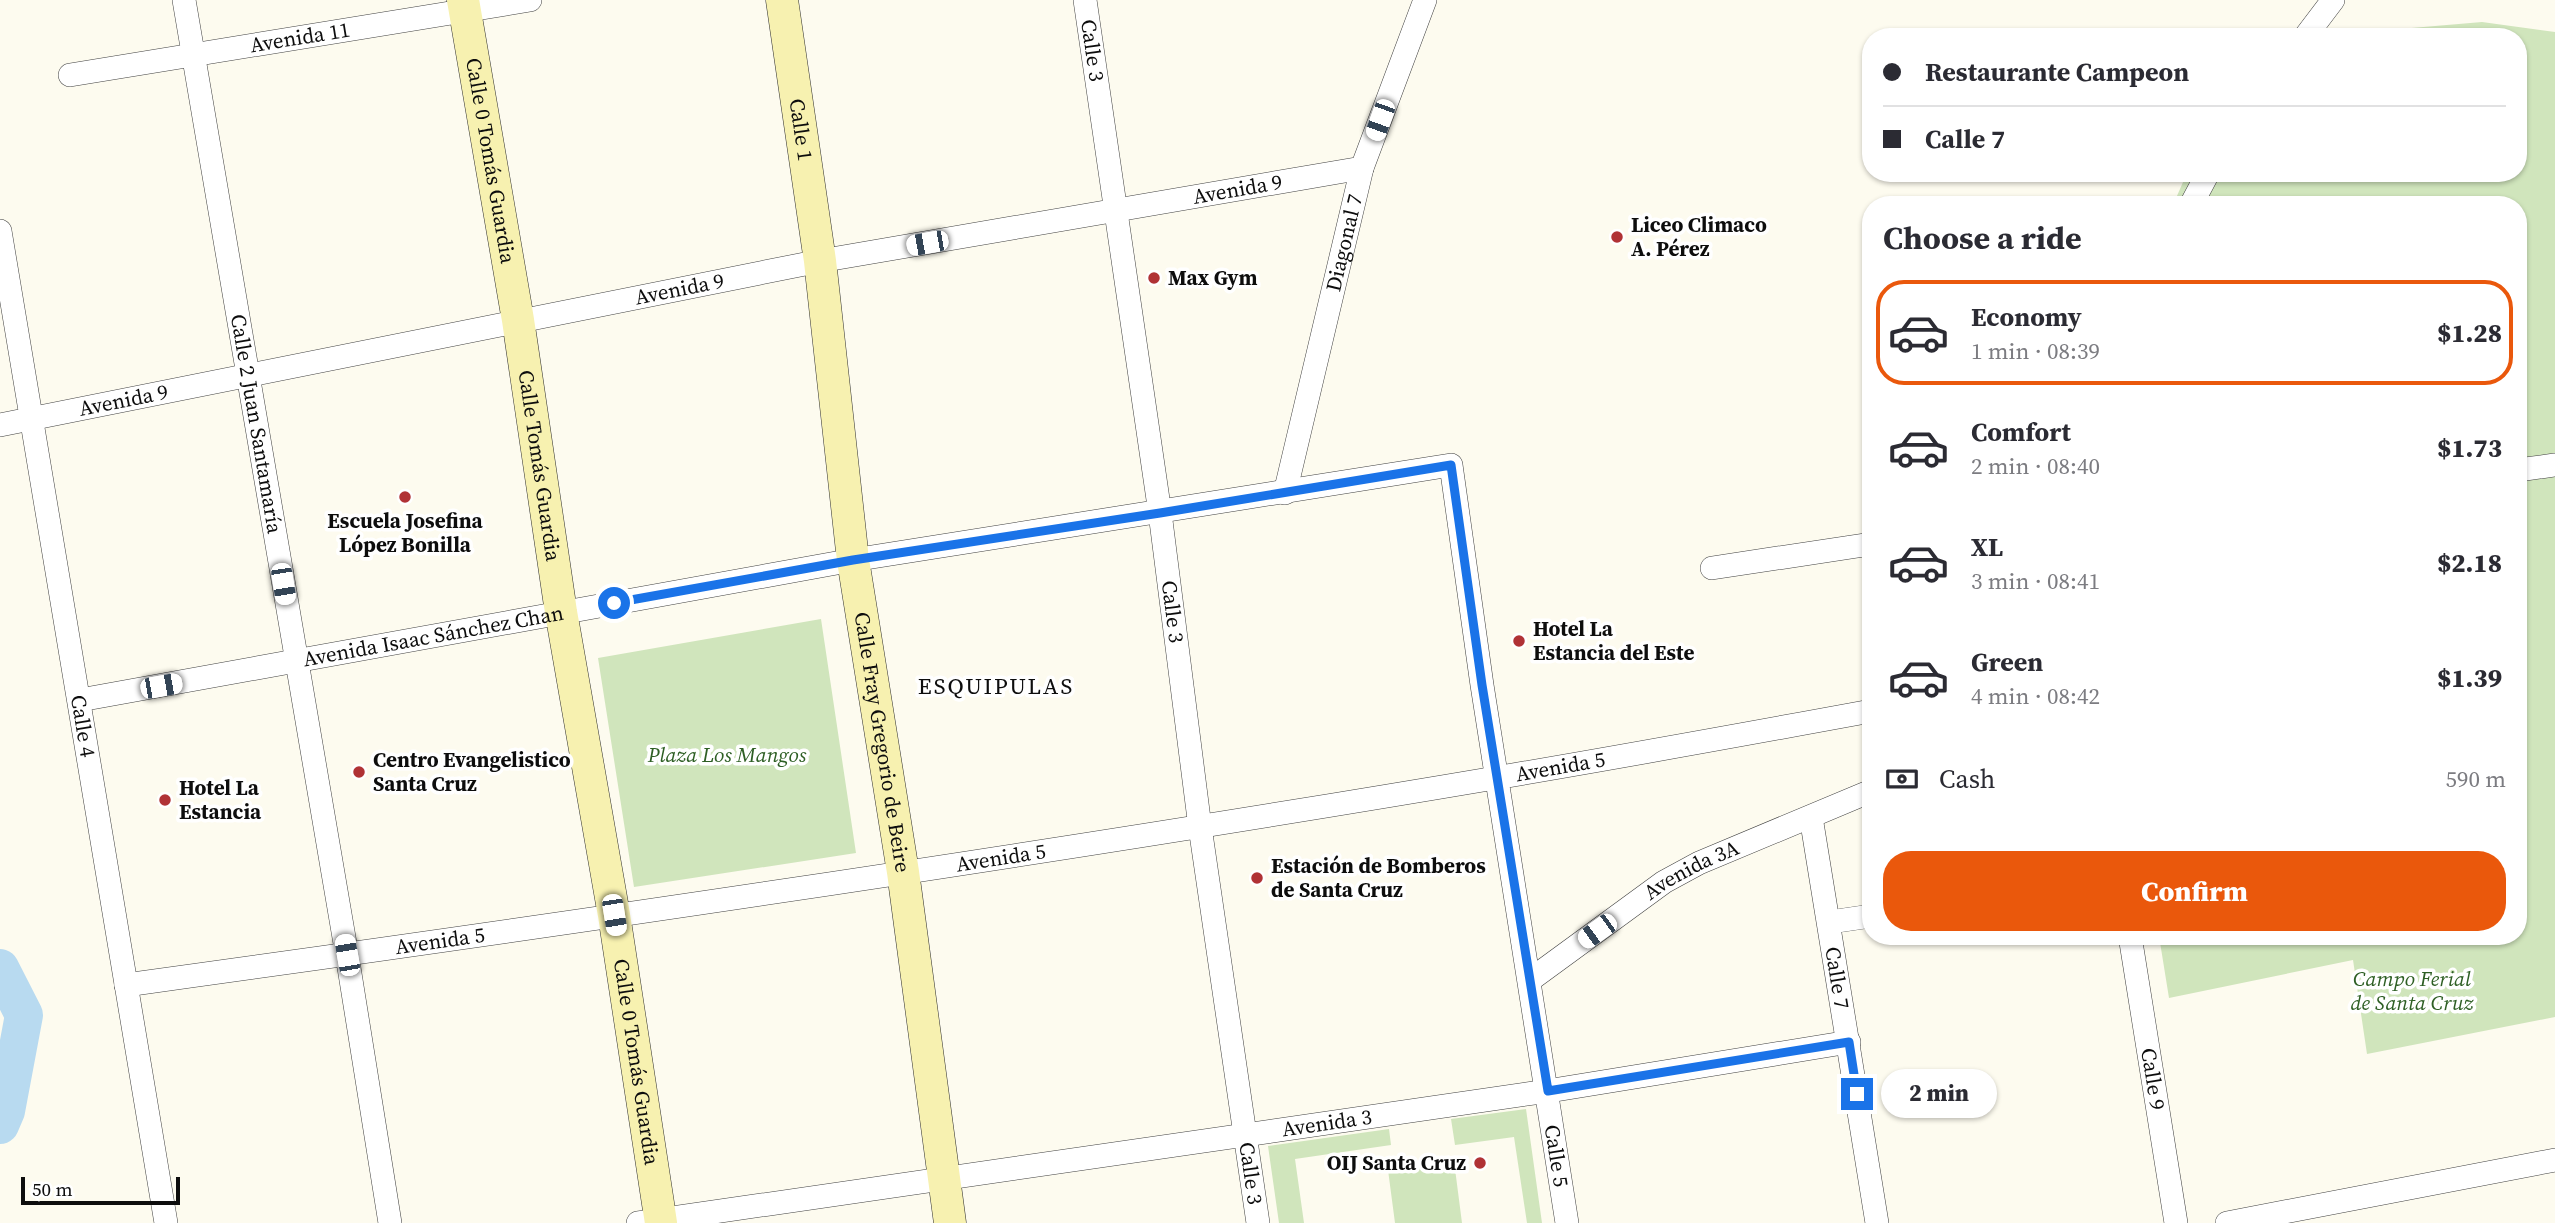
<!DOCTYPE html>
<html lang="en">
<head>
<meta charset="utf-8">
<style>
	body { margin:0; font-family:"Source Serif 4",serif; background:#f7f7f7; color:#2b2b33; height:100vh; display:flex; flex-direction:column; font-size:26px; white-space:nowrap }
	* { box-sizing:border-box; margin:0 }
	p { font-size:23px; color:#7c7c81 }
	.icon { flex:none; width:38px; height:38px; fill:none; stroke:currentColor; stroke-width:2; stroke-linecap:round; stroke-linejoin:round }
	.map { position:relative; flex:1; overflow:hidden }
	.panel { position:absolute; left:1862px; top:196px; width:665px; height:749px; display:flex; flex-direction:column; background:#fff; border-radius:28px; box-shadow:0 2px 5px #0004 }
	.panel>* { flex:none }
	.top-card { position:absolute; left:1862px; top:28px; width:665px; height:154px; border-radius:28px; box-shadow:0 2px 5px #0004; display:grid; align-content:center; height:154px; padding:0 21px; background:#fff }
	.scale { position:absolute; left:21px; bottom:18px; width:159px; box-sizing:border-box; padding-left:7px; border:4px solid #0d0d0d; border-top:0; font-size:19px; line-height:24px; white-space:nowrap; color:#0d0d0d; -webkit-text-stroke:5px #fff; paint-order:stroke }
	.end { position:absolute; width:32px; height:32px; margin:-16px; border:9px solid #1a73e8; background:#fff; box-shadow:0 0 0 4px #fff }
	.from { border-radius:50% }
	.bubble { position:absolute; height:49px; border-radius:24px; background:#fff; box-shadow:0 2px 5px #0004; font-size:23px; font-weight:800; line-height:49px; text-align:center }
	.car { position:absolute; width:21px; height:42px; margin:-21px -10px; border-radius:9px; box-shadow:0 0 5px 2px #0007; background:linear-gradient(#fff 24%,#345 0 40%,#fff 0 76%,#345 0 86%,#fff 0) }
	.top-card b { display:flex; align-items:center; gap:24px; height:66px; font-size:26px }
	.top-card b+b { border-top:2px solid #e1e1e2 }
	.top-card i { width:18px; height:18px; background:#2b2b33 }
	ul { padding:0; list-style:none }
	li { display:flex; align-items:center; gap:21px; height:105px; margin:0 14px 10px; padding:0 7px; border:4px solid transparent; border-radius:28px }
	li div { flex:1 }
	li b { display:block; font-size:26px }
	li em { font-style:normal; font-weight:800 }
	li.active { border-color:#ea580c }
	li>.icon { width:63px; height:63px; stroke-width:1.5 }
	h2 { padding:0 21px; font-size:32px; line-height:84px }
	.pay { display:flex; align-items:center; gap:18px; height:77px; padding:0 21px; font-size:26px }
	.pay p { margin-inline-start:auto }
	.action { display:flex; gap:14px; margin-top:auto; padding:14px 21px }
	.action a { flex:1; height:80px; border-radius:28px; background:#ea580c; color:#fff; font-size:28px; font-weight:800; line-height:80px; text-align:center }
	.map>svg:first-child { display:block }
</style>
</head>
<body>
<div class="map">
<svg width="2555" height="1223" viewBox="0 0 2555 1223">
	<rect width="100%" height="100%" fill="#fdfbef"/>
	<path fill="#d0e5bc" d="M 2482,22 L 2555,32 L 2555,1017 L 2367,1054 L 2353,960 L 2169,998 L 2159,936 L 2518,936 L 2518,205 L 2173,205 L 2187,173 L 2518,173 L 2518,37 L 2306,37 Z
		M 821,619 L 856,853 L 634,887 L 598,658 Z
		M 1526,1109 L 1542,1223 L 1527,1223 L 1514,1137 L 1455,1145 L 1451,1119 Z
		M 1389,1129 L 1391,1145 L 1295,1159 L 1304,1223 L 1279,1223 L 1268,1146 Z
		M 1454,1161 L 1462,1223 L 1395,1223 L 1388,1170 Z"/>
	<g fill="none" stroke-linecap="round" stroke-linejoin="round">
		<path stroke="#b8daf0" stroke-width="38" d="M 0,968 L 24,1015 L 6,1111 L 0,1125"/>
		<defs>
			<g id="street">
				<path id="s1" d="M 184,0 L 347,955 L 390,1223"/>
				<path id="s2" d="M 1085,0 L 1160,513 L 1200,827 L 1258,1223"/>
				<path d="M 2305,37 L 2333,0"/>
				<path id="s3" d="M 70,75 L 530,0"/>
				<path d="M 2191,205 L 2208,173"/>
				<path id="s4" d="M 0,231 L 166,1223"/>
				<path id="s5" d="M 0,425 L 820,261 L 1362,168"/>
				<path d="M 2518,470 L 2555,465"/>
				<path id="s6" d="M 1285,493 L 1362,168 L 1425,0"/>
				<path d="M 1712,568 L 1871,544"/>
				<path id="s7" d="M 80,700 L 853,560 L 1451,465 L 1482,685 L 1567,1223"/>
				<path id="s8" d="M 1811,817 L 1877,1223"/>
				<path d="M 1830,922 L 1871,916"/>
				<path id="s9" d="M 2130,936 L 2176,1223"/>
				<path id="s10" d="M 1530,980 L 1664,882 L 1699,863 L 1871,791"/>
				<path id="s11" d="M 126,985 C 583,922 1040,855 1495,778 C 1620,757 1746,734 1871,711"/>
				<path id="s12" d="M 638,1223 L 1548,1091 L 1849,1042"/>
				<path d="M 2227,1223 L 2555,1160"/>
			</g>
			<g id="secondary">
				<path id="s13" d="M 463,0 L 518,320 L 561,612 L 614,915 L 661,1223"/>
				<path id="s14" d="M 782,0 L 820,261 L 853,560 L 903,872 L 950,1223"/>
			</g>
		</defs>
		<use href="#street" stroke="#404040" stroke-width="24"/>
		<use href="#secondary" stroke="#2f2f2f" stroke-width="33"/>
		<use href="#street" stroke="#fff" stroke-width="23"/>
		<use href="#secondary" stroke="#f7f1b0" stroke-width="32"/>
	</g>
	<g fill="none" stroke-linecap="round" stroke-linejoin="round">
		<path stroke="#1a73e8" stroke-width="9" d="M 614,603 L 853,560 L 1160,513 L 1451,465 L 1482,685 L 1548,1091 L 1849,1042 L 1857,1094"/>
	</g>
	<g fill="#b03235" stroke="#fff" stroke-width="2.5">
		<circle cx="1617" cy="237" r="7"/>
		<circle cx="1154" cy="278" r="7"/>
		<circle cx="405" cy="497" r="7"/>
		<circle cx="1519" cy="641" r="7"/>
		<circle cx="359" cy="772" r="7"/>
		<circle cx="165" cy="800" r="7"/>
		<circle cx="1257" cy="878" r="7"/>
		<circle cx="1480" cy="1163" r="7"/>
	</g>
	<g text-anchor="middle" stroke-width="7" stroke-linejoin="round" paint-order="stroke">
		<g font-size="21" fill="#0d0d0d" stroke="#fff">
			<text dy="7" stroke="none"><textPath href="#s3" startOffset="233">Avenida 11</textPath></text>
			<text dy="7" stroke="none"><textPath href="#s2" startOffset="51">Calle 3</textPath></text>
			<text dy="7" stroke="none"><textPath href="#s14" startOffset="131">Calle 1</textPath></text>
			<text dy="7" stroke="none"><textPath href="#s13" startOffset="163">Calle 0 Tomás Guardia</textPath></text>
			<text dy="7" stroke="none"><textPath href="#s5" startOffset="1260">Avenida 9</textPath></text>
			<text dy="7" stroke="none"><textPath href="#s6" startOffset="257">Diagonal 7</textPath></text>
			<text dy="7" stroke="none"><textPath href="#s5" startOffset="693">Avenida 9</textPath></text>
			<text dy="7" stroke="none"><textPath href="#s5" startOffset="126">Avenida 9</textPath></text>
			<text dy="7" stroke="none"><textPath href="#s1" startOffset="430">Calle 2 Juan Santamaría</textPath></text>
			<text dy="7" stroke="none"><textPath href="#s13" startOffset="472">Calle Tomás Guardia</textPath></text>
			<text dy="7" stroke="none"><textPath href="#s2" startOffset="618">Calle 3</textPath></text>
			<text dy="7" stroke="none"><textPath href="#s7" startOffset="359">Avenida Isaac Sánchez Chan</textPath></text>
			<text dy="7" stroke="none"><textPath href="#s4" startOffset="502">Calle 4</textPath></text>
			<text dy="7" stroke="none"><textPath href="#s14" startOffset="749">Calle Fray Gregorio de Beire</textPath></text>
			<text dy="7" stroke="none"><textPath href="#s11" startOffset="1451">Avenida 5</textPath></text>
			<text dy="7" stroke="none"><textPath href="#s11" startOffset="884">Avenida 5</textPath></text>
			<text dy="7" stroke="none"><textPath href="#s10" startOffset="196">Avenida 3A</textPath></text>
			<text dy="7" stroke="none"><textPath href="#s11" startOffset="317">Avenida 5</textPath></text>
			<text dy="7" stroke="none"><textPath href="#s8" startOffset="163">Calle 7</textPath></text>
			<text dy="7" stroke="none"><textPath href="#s13" startOffset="1076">Calle 0 Tomás Guardia</textPath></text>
			<text dy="7" stroke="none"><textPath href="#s9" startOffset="145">Calle 9</textPath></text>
			<text dy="7" stroke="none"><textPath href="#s12" startOffset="696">Avenida 3</textPath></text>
			<text dy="7" stroke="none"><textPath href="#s7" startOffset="2090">Calle 5</textPath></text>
			<text dy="7" stroke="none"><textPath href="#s2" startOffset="1185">Calle 3</textPath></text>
		</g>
		<g font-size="21" font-weight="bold" fill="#0d0d0d" stroke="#fff" text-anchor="start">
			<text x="1631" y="232">Liceo Climaco<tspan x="1631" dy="24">A. Pérez</tspan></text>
			<text x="1168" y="285">Max Gym</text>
			<text x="405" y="528" text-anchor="middle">Escuela Josefina<tspan x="405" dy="24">López Bonilla</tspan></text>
			<text x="1533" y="636">Hotel La<tspan x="1533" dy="24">Estancia del Este</tspan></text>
			<text x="373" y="767">Centro Evangelistico<tspan x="373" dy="24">Santa Cruz</tspan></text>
			<text x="179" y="795">Hotel La<tspan x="179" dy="24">Estancia</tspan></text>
			<text x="1271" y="873">Estación de Bomberos<tspan x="1271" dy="24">de Santa Cruz</tspan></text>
			<text x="1466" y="1170" text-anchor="end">OIJ Santa Cruz</text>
		</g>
		<g font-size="21" font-style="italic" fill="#2e5f24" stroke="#fff">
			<text x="727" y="762">Plaza Los Mangos</text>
			<text x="2412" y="986">Campo Ferial<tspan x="2412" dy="24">de Santa Cruz</tspan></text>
		</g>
		<g font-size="23" letter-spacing="2" fill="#0d0d0d" stroke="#fff">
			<text x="996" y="694">ESQUIPULAS</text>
		</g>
	</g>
</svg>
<div class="scale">50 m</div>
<i class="end from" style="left:614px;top:603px"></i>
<i class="end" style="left:1857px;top:1094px"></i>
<div class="bubble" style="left:1881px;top:1069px;width:116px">2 min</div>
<i class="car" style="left:1380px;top:120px;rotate:200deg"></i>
<i class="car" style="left:927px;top:243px;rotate:260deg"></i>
<i class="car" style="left:283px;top:584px;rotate:171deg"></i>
<i class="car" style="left:161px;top:686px;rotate:80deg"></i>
<i class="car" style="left:614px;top:915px;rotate:171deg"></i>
<i class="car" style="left:1597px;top:931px;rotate:234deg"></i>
<i class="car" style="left:347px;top:955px;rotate:350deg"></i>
<div class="top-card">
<b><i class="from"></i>Restaurante Campeon</b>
<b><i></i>Calle 7</b>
</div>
<section class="panel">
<h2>Choose a ride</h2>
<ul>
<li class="active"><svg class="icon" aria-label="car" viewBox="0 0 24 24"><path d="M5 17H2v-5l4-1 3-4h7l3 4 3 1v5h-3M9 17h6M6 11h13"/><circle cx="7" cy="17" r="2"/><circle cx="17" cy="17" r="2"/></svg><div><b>Economy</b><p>1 min · 08:39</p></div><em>$1.28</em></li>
<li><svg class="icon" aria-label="car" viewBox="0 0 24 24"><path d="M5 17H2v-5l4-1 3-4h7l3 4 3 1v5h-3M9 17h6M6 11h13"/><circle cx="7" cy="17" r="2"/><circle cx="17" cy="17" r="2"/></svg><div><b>Comfort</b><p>2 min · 08:40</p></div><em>$1.73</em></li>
<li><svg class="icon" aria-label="car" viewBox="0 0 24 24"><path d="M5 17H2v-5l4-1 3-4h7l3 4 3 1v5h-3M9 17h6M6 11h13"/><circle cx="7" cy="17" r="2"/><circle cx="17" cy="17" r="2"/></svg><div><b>XL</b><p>3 min · 08:41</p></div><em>$2.18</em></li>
<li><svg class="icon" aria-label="car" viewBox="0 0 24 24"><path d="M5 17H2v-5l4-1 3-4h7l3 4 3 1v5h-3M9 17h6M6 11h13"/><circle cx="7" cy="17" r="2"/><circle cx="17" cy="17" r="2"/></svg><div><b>Green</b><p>4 min · 08:42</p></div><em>$1.39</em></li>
</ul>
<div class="pay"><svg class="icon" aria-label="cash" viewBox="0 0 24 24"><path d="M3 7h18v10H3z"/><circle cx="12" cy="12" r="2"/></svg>Cash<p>590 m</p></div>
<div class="action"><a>Confirm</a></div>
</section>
</div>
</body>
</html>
